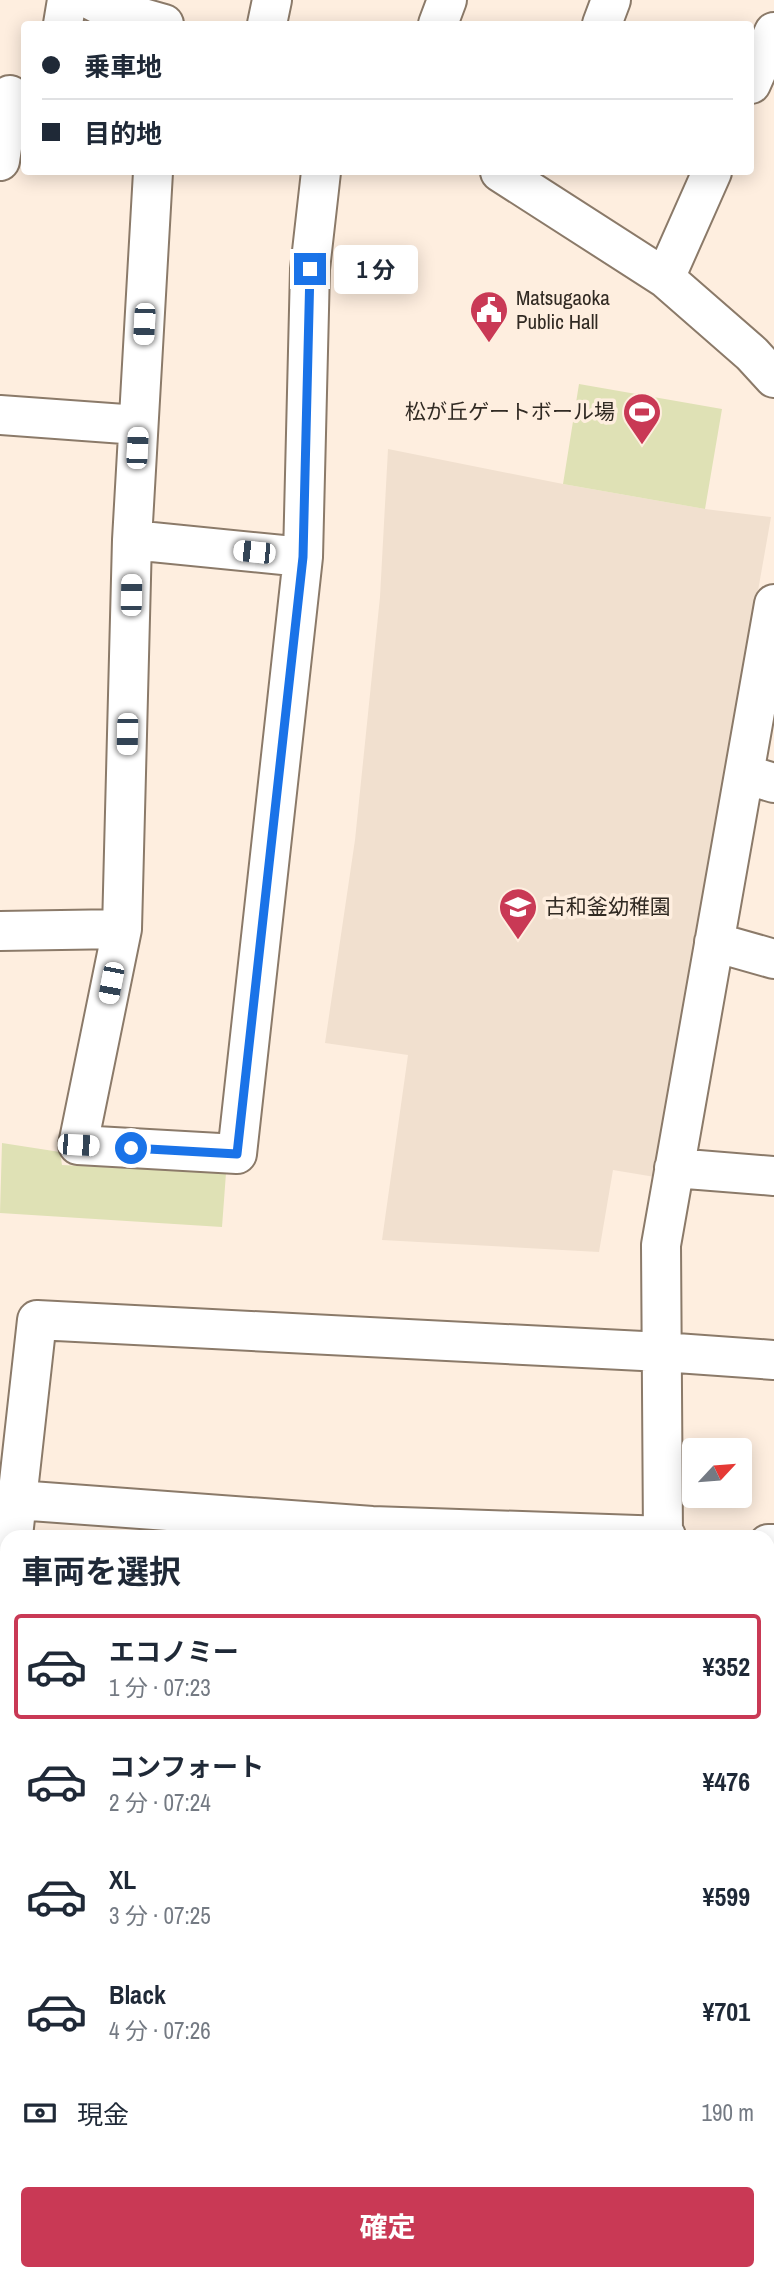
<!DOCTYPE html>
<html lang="ja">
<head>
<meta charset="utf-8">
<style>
	body { margin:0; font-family:"Archivo Narrow","Noto Sans JP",sans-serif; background:#f2f2f3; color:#1f2937; height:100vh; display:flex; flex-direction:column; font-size:26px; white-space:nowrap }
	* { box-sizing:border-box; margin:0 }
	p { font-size:23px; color:#747a83 }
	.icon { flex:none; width:38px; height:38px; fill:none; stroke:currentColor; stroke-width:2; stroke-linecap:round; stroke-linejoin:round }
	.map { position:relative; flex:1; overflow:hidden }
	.sheet { position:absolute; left:0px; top:1530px; width:775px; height:751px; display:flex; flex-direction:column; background:#fff; border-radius:21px 21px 0 0; box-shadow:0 4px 18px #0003 }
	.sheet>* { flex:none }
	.hud { position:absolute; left:21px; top:21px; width:733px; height:154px; border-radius:7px; box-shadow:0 4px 18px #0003; display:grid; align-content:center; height:154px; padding:0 21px; background:#fff }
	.needle { width:46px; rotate:64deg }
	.fabs { position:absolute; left:682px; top:1438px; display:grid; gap:14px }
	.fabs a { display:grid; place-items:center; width:70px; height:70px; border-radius:7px; background:#fff; box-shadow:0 4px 18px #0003; font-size:35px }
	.end { position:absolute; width:32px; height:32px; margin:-16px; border:9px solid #1a73e8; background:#fff; box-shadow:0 0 0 4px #fff }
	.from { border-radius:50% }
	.bubble { position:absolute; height:49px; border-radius:7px; background:#fff; box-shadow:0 4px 18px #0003; font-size:23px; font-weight:700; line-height:49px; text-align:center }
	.car { position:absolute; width:21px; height:42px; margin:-21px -10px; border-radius:9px; box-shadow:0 0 5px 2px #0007; background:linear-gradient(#fff 24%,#345 0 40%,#fff 0 76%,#345 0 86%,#fff 0) }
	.hud b { display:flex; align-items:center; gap:24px; height:66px; font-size:26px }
	.hud b+b { border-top:2px solid #e0e1e3 }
	.hud i { width:18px; height:18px; background:#1f2937 }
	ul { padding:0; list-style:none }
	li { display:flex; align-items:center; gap:21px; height:105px; margin:0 14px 10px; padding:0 7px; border:4px solid transparent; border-radius:7px }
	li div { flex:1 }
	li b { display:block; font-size:26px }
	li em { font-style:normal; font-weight:700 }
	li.on { border-color:#c93955 }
	li>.icon { width:63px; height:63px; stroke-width:1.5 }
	h2 { padding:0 21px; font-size:32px; line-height:84px }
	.pay { display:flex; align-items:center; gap:18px; height:77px; padding:0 21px; font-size:26px }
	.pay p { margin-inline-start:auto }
	.primary-button { display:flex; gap:14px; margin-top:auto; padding:14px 21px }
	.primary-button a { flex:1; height:80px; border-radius:7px; background:#c93955; color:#fff; font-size:28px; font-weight:700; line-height:80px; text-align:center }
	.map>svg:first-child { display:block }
</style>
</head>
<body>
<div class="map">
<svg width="774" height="2279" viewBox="0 0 774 2279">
	<rect width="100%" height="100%" fill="#feeedf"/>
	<path fill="#f1e0cf" d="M 388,449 L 563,484 L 705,509 L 771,517 L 655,1177 L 613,1170 L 599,1252 L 382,1240 L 408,1055 L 325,1043 L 355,840 L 380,597 Z"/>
	<path fill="#dfe1b5" d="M 579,384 L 722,409 L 705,509 L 563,484 Z
		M 2,1143 L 60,1152 L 62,1165 L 226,1173 L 222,1227 L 0,1213 Z"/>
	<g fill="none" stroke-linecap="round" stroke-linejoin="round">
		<path stroke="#8eb7d5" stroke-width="10" d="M 768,2066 L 774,2069
			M 0,2148 L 7,2147"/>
		<defs>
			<path id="minor" d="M 91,0 L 104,7 L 164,24
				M 63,24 L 67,0
				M 267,24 L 272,0
				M 438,24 L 447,0
				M 602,24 L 611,0
				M 751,84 L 774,32
				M 0,161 L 10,95
				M 153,172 L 132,540 L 122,929 L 78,1145 L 237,1154 L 303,557 L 310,269 L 321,172
				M 500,172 L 665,278 L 752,354 L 774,378
				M 665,278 L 712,172
				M 0,415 L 138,425
				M 132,540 L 303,557
				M 744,774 L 774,783
				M 0,931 L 122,929
				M 714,942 L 774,959
				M 674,1168 L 774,1176
				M 17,1500 L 372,1526 L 666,1536
				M 13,1536 L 37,1320 L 662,1352 L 774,1360
				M 663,1536 L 661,1245 L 774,604
				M 768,1544 L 774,1544
				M 0,1651 L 7,1590
				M 0,1679 L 7,1680
				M 768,1728 L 774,1728
				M 768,1916 L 774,1916
				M 0,1951 L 7,1951
				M 0,1984 L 7,2000
				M 768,2169 L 774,2158
				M 0,2228 L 7,2226
				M 12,2273 L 21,2279
				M 197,2273 L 197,2279
				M 744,2273 L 767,2279
				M 521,2279 L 573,2273
				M 672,2279 L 672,2273"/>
		</defs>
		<use href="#minor" stroke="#8b7a69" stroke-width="42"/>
		<use href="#minor" stroke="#fff" stroke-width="38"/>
	</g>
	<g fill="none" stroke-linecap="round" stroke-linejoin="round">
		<path stroke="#1a73e8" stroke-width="9" d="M 131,1148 L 237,1154 L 303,557 L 310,269"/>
	</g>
	<defs>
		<symbol id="civic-pin" viewBox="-11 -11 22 30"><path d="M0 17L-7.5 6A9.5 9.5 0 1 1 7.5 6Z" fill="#c93955" stroke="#feeedf"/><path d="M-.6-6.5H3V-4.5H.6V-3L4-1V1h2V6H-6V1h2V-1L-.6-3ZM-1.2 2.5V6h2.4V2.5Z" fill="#fff"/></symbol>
		<symbol id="stadium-pin" viewBox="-11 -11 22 30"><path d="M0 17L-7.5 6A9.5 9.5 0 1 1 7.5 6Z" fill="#c93955" stroke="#feeedf"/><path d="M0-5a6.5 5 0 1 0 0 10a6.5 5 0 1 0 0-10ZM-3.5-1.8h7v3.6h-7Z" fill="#fff"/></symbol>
		<symbol id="school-pin" viewBox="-11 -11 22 30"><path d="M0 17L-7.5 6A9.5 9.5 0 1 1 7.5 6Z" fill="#c93955" stroke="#feeedf"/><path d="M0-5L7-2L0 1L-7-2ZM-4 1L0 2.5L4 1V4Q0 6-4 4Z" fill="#fff"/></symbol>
	</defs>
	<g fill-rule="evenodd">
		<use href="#civic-pin" x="467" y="288" width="44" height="60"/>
		<use href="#stadium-pin" x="620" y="390" width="44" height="60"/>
		<use href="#school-pin" x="496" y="885" width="44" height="60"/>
	</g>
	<g text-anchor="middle" stroke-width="7" stroke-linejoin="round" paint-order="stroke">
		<g font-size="21" fill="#312a23" stroke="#feeedf" text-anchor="start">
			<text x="516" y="305">Matsugaoka<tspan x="516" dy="24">Public Hall</tspan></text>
			<text x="615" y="419" text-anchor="end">松が丘ゲートボール場</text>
			<text x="545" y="914">古和釜幼稚園</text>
		</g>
	</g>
</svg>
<div class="fabs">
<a><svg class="needle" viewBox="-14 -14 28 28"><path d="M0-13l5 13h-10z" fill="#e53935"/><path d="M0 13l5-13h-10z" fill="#747a83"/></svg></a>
</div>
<i class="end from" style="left:131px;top:1148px"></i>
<i class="end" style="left:310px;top:269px"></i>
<div class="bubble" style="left:334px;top:245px;width:84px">1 分</div>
<i class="car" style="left:144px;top:324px;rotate:183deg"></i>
<i class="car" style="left:137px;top:448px;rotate:3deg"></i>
<i class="car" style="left:254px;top:552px;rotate:276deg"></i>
<i class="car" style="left:131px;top:595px;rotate:1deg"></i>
<i class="car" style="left:127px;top:734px;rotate:181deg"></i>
<i class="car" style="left:111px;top:983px;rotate:191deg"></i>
<i class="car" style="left:78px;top:1145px;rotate:93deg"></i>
<div class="hud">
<b><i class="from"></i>乗車地</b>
<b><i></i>目的地</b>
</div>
<section class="sheet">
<h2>車両を選択</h2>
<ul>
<li class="on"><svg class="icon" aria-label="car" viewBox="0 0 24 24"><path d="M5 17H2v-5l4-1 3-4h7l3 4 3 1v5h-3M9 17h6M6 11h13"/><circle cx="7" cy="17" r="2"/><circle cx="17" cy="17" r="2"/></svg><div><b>エコノミー</b><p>1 分 · 07:23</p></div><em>¥352</em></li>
<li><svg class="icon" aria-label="car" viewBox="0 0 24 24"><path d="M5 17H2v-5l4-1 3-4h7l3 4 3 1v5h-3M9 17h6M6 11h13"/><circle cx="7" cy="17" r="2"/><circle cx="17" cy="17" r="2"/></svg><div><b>コンフォート</b><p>2 分 · 07:24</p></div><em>¥476</em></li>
<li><svg class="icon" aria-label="car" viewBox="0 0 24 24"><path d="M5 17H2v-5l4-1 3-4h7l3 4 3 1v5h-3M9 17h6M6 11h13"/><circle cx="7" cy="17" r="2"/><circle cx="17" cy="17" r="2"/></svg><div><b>XL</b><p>3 分 · 07:25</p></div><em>¥599</em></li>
<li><svg class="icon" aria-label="car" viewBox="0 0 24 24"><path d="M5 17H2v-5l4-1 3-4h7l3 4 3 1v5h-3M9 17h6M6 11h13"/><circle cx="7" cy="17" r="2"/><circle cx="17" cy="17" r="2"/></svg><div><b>Black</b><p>4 分 · 07:26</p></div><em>¥701</em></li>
</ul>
<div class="pay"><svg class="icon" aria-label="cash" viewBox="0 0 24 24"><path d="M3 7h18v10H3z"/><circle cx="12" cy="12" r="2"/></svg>現金<p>190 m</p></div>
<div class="primary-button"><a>確定</a></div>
</section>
</div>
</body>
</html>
